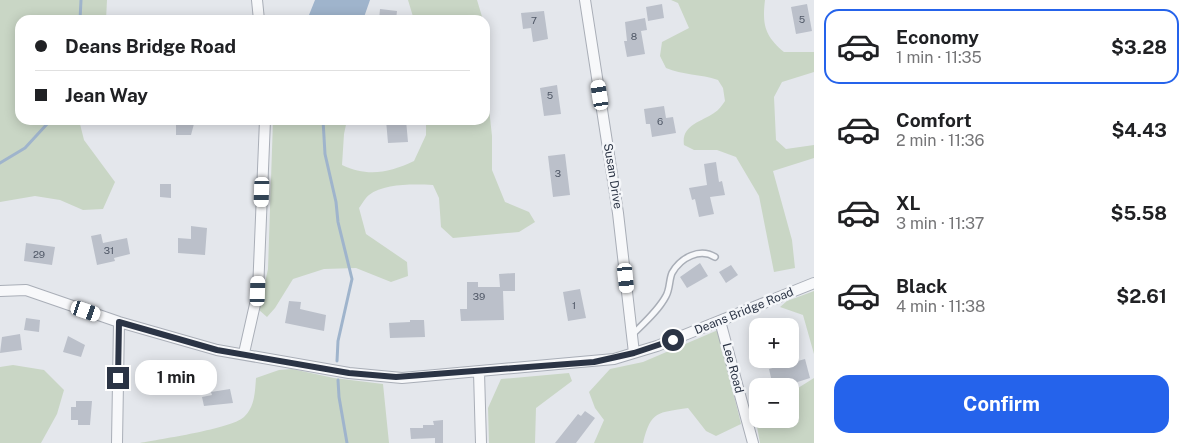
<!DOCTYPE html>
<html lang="en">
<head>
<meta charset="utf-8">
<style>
	body { margin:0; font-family:"Public Sans",sans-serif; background:#f2f2f2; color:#202124; height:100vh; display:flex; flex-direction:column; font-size:19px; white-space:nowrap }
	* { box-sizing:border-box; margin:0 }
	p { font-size:16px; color:#757577 }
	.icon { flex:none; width:28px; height:28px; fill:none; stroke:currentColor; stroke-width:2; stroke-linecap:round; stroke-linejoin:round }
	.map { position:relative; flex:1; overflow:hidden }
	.side { display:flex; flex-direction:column; background:#fff; width:375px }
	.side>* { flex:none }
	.top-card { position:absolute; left:15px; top:15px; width:475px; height:110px; border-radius:15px; box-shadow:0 2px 12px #0003; display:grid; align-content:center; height:110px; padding:0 20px; background:#fff }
	.buttons { position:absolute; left:749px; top:318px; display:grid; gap:10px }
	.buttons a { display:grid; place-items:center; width:50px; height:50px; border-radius:10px; background:#fff; box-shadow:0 2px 12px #0003; font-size:25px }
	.end { position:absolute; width:22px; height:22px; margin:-11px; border:6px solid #2b3445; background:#fff; box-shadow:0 0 0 2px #fff }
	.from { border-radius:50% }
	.bubble { position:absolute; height:35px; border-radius:15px; background:#fff; box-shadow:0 2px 12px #0003; font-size:16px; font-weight:700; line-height:35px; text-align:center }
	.car { position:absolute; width:15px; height:30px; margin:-15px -8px; border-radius:6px; box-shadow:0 0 4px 1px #0007; background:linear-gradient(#fff 24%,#345 0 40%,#fff 0 76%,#345 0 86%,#fff 0) }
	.top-card b { display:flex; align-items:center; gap:18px; height:48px; font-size:19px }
	.top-card b+b { border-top:1px solid #e0e0e0 }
	.top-card i { width:12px; height:12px; background:#202124 }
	ul { padding:9px 0 0; list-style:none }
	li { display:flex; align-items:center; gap:15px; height:75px; margin:0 10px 8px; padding:0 10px; border:2px solid transparent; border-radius:15px }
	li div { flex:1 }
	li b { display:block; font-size:19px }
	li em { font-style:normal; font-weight:700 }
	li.selected { border-color:#2563eb }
	li>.icon { width:45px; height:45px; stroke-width:1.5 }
	.action { display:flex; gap:10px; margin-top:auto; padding:10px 20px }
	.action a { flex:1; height:58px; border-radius:15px; background:#2563eb; color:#fff; font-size:20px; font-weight:700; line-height:58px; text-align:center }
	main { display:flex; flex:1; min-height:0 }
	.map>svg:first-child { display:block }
</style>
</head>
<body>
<main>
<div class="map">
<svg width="814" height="443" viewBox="0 0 814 443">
	<rect width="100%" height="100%" fill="#e4e7ec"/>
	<path fill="#c9d6c5" d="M 0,0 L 107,0 L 106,20 L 20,20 L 20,120 L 79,120 L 84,140 L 115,182 L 103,209 L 83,210 L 60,200 L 35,196 L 0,202 Z
		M 408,0 L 477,0 L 483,20 L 414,20 Z
		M 671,0 L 765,0 C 762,25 765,36 784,52 L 814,52 L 814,72 L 782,82 L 774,97 L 776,140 L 786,149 L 814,145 L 814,158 L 773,171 L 792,240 L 795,268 L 774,272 L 759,196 L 736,157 L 717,150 L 694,150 L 684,145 C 681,125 701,122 714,113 C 719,110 722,105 725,101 L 723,88 L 718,80 C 701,74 682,75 666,68 L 660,56 L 662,42 L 689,28 L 678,3 Z
		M 485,71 L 492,136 L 492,170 L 505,202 L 529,212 L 535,222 L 519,232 L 453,238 L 441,227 L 439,198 L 433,185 C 415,184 384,183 369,195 C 365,198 362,204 359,208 L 366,234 L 407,262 L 408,276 L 391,282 L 356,268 L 324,269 L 293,279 L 275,308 L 267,317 L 259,310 L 268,269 L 273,120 L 347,120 L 344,134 L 342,165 C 367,177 389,173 414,161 L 426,135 L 426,120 L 485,120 Z
		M 814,291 L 814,354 L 803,315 L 780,307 L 787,301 Z
		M 718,330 L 741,424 L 716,436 L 706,431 L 688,408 C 658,413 651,410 643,443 L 594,443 L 604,420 L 595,408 L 589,392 L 610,369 L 643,362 Z
		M 13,365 L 44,370 L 64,390 L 57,414 L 41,443 L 0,443 L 0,367 Z
		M 292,369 L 334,378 L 383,384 L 389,443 L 140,443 C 160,439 231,429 244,417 C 255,407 255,391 256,378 L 279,370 Z
		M 569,373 L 572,381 L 536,408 L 535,443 L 489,443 L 488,408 L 501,379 Z
		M 814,378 L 814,443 L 760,443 L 755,416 L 757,413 L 758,419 L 790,419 L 790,393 Z"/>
	<path fill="#9fb4cc" d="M 315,0 L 370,0 L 363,20 L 307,20 Z"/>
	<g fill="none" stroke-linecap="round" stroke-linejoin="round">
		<path stroke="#9fb4cc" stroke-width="3" d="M 80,20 L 81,0
			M 323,120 L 325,154 L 336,202 L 338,222 L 352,279 L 338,341 L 337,361
			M 0,163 L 25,148 L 48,123 L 49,120
			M 338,380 L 339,397 L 347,443"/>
	</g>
	<path fill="#bbc0ca" d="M 662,4 L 664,18 L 648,21 L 646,7 Z
		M 807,4 L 812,31 L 796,34 L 791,7 Z
		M 380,9 L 397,11 L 396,20 L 379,20 Z
		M 544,11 L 548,39 L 533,42 L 531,28 L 523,29 L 521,13 Z
		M 645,18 L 647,30 L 641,31 L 645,54 L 627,57 L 624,41 L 627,41 L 625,22 Z
		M 557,85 L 561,114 L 544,116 L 540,88 Z
		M 664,106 L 666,118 L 673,117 L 676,133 L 652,137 L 650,124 L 646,124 L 644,109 Z
		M 176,120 L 195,120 L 191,135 L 176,135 Z
		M 386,120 L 406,120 L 408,142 L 388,143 Z
		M 565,154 L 570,195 L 553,197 L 548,156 Z
		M 716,162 L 719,182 L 722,181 L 725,195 L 710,197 L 714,214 L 699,217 L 695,199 L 692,200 L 689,188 L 707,185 L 704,164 Z
		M 160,184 L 171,184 L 171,198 L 160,197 Z
		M 191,226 L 207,228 L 205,255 L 178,253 L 178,238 L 191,239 Z
		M 101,234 L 103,243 L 127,238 L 130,254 L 114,258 L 115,261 L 97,265 L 91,236 Z
		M 26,243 L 55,247 L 52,265 L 24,261 Z
		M 700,263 L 708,276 L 687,288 L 680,277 Z
		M 731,265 L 738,275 L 726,283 L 719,272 Z
		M 515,273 L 515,291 L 503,291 L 504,320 L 461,321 L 460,309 L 467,309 L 467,282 L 478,282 L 478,287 L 500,287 L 499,274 Z
		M 580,289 L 586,318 L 568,321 L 563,292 Z
		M 289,301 L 301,302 L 300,309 L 326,315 L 324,331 L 285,323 Z
		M 26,318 L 40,320 L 39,332 L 24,330 Z
		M 410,320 L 424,320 L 425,337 L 390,338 L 389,323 L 410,322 Z
		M 20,334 L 22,350 L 0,353 L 2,337 Z
		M 68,336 L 85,345 L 81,357 L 63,352 Z
		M 805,359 L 810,378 L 785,386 L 783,379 L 772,382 L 769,369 Z
		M 167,372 L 168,387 L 155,388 L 156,392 L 143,393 L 142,374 Z
		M 230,389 L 233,403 L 204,406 L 202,397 L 212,395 L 211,392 Z
		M 76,401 L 92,401 L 90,425 L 78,425 L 78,420 L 71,420 L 71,407 L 76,407 Z
		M 585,411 L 595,418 L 576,443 L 555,443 L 578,414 L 581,416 Z
		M 443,420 L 443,443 L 435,443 L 435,438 L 411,439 L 410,428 L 423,428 L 423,425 L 434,425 L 433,421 Z"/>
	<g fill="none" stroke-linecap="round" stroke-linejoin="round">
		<defs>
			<path id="lane" d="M 632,335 C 644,323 658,311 666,296 C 670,289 669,280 672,273 C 681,257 700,248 715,257"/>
			<path id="street" d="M 257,0 L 259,20
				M 585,0 L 618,213 L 634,353
				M 0,291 L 26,290 L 119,322 L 217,350 L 349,373 L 402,378 L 614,359 L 657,346 L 814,283
				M 720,321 L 753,443
				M 244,353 L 258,291 L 265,120
				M 479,372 L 481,443
				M 117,443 L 119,322"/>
		</defs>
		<use href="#lane" stroke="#a9aeb7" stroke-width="8"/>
		<use href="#street" stroke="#a9aeb7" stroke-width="12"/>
		<use href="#lane" stroke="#f7f8fa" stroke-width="5"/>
		<use href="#street" stroke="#f7f8fa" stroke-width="10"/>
	</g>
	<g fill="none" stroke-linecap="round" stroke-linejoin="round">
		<path stroke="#2b3445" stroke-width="6" d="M 118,378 L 119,322 L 217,350 L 349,373 L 396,377 L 594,362 L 634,353 L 673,340"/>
	</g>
	<g text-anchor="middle" stroke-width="5" stroke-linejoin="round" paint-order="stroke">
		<g font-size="10" fill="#4f5766">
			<text x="802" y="23">5</text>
			<text x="534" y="24">7</text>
			<text x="634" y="40">8</text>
			<text x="550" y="99">5</text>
			<text x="660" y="125">6</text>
			<text x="558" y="177">3</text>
			<text x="109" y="254">31</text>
			<text x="39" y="258">29</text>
			<text x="479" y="300">39</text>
			<text x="574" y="309">1</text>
		</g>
		<g font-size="12" fill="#2b3445" stroke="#f4f6f9">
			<text transform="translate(613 176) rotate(81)" y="4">Susan Drive</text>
			<text transform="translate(744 311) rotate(-22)" y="4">Deans Bridge Road</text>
			<text transform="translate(733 368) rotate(75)" y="4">Lee Road</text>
		</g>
	</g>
</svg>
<div class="buttons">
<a>+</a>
<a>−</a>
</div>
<i class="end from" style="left:673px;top:340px"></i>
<i class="end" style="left:118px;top:378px"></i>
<div class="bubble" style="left:135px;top:360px;width:82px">1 min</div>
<i class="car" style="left:600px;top:95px;rotate:351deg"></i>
<i class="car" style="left:262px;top:192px;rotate:182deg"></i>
<i class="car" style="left:626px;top:278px;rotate:174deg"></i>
<i class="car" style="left:258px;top:291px;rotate:2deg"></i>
<i class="car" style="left:86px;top:311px;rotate:109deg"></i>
<div class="top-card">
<b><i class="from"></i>Deans Bridge Road</b>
<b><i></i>Jean Way</b>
</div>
</div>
<section class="side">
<ul>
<li class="selected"><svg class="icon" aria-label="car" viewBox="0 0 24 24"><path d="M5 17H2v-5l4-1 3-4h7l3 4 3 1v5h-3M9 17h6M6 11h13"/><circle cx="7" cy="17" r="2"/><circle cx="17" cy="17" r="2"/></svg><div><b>Economy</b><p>1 min · 11:35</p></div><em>$3.28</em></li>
<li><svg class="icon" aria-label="car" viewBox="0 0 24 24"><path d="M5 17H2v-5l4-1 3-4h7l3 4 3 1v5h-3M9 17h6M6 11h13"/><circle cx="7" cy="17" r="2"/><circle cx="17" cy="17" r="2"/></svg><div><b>Comfort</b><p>2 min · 11:36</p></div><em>$4.43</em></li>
<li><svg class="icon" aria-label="car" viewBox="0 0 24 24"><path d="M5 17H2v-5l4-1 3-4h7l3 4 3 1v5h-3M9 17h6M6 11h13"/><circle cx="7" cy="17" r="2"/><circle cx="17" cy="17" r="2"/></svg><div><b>XL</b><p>3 min · 11:37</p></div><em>$5.58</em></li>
<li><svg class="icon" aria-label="car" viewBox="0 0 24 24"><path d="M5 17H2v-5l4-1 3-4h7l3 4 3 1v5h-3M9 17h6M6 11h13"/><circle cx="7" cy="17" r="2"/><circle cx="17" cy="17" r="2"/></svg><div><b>Black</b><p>4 min · 11:38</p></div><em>$2.61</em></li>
</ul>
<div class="action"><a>Confirm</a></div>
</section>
</main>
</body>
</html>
